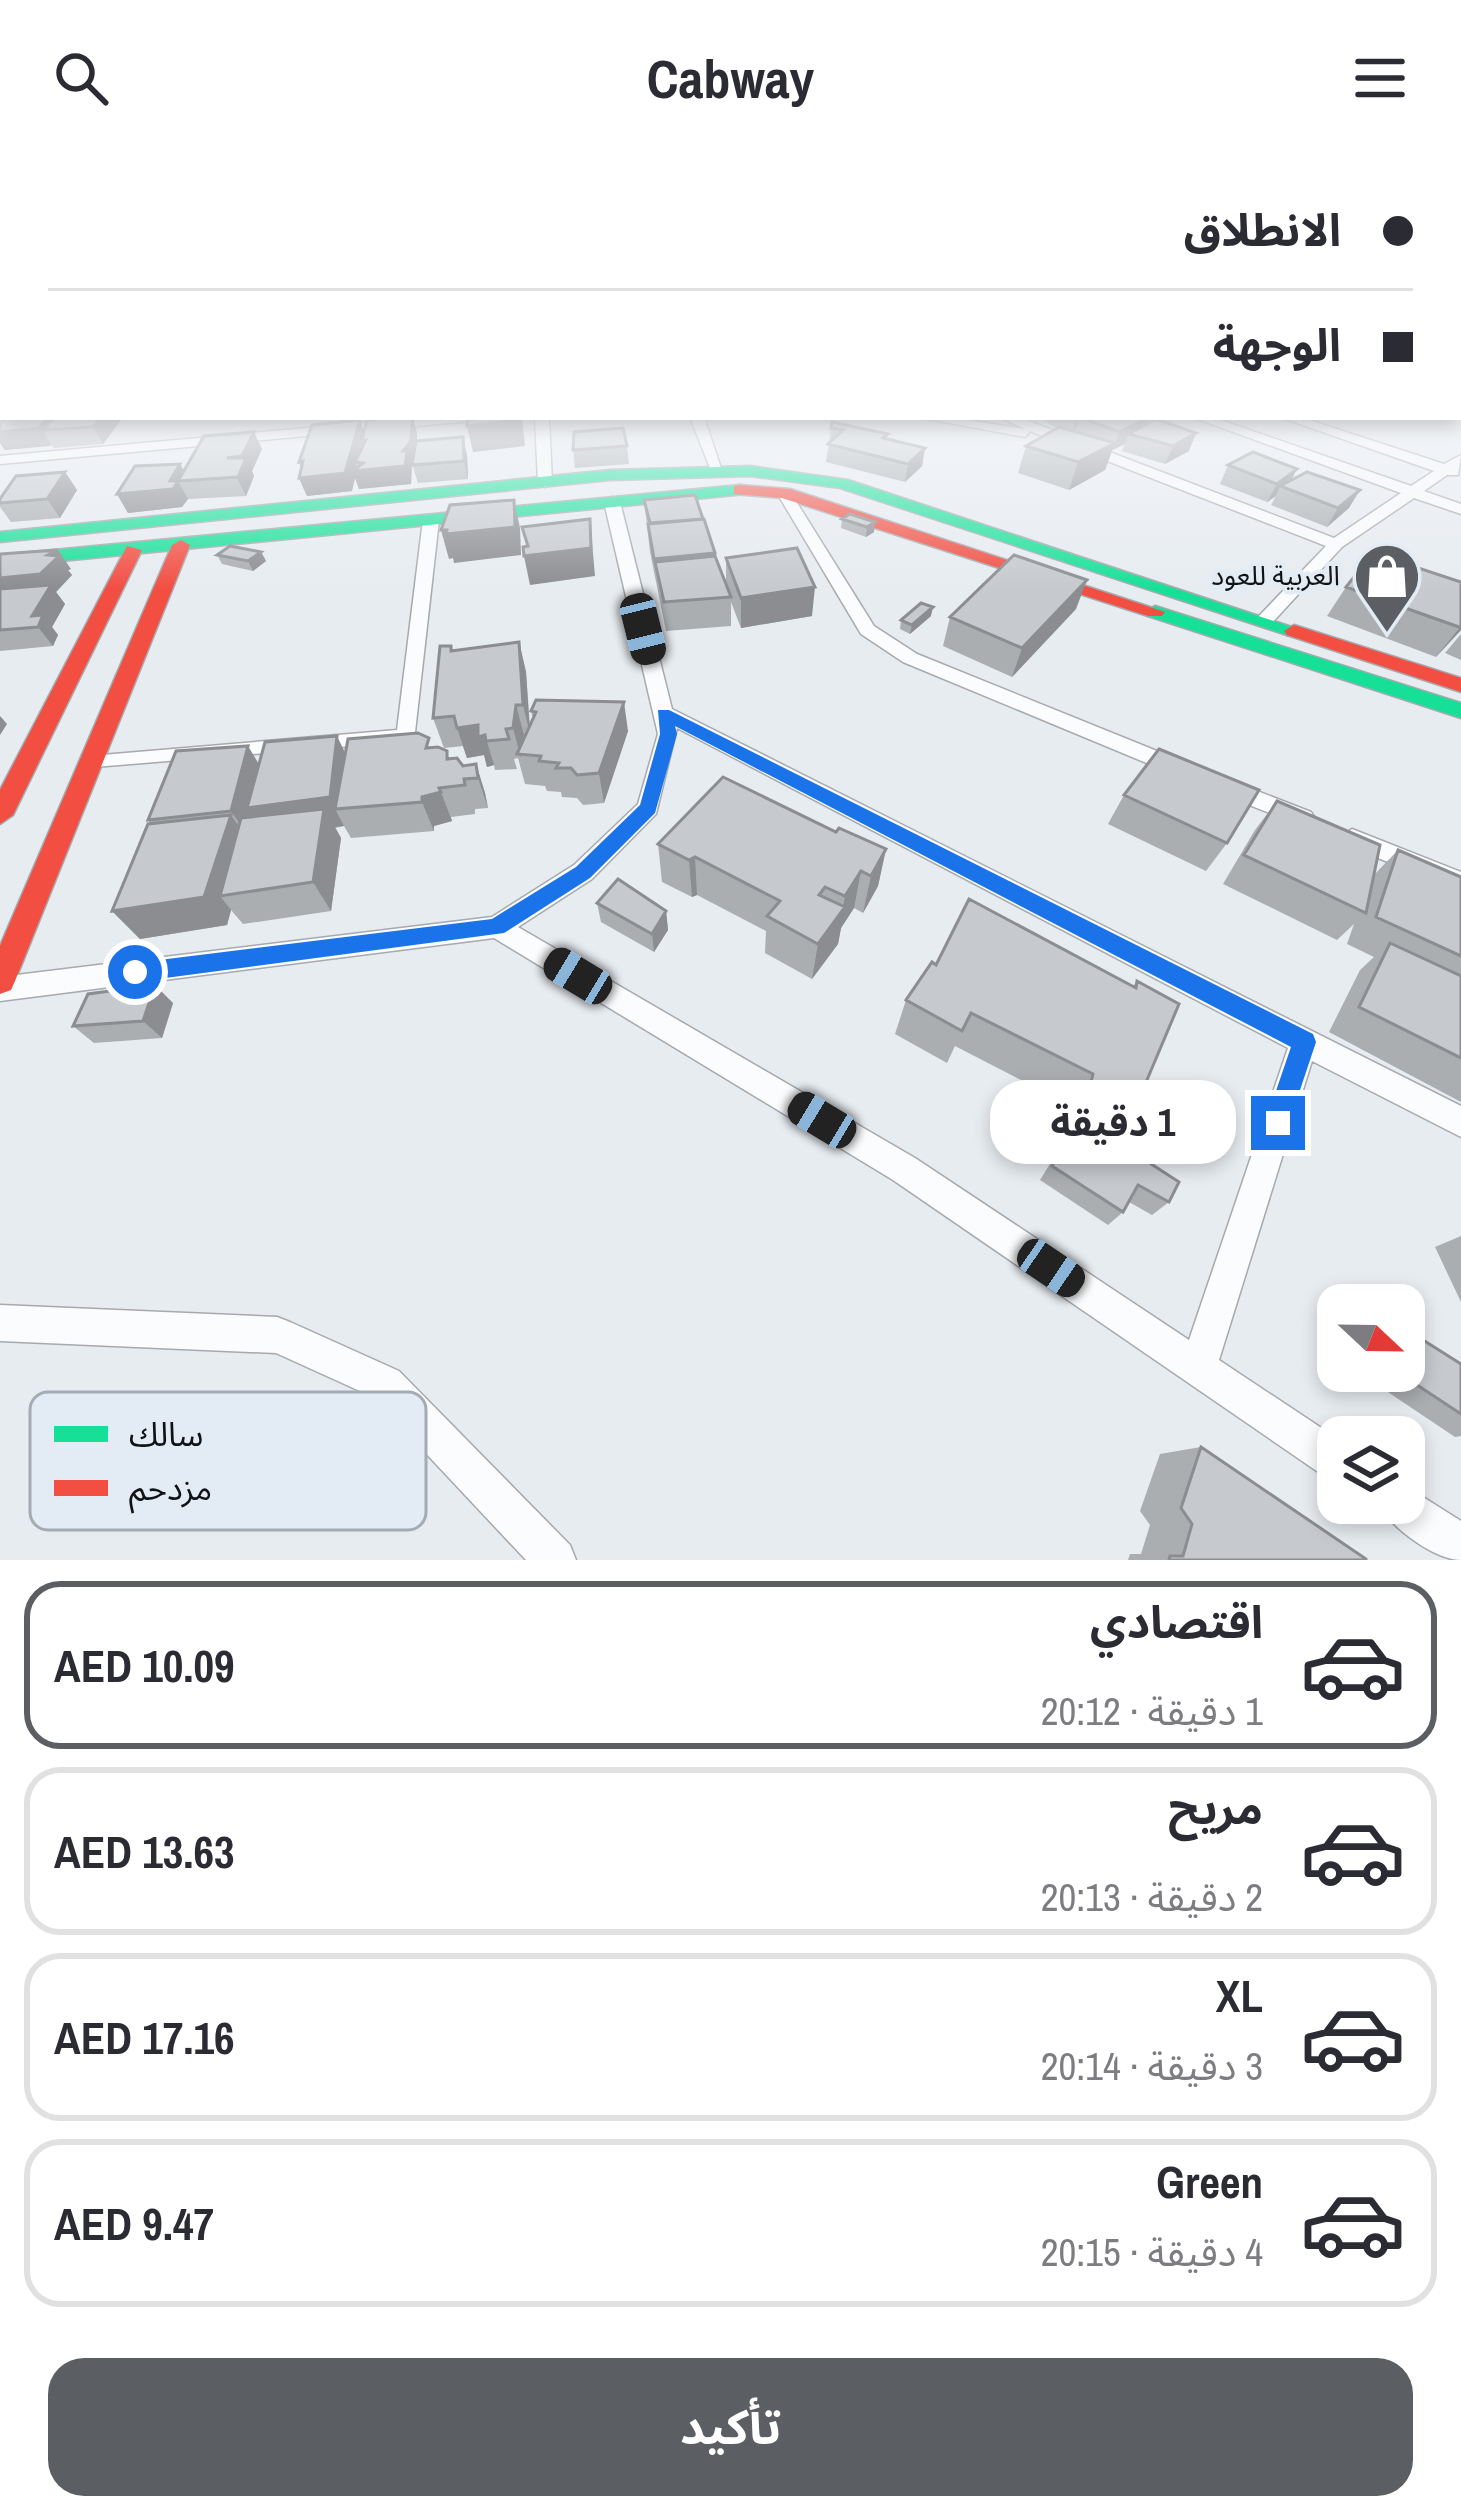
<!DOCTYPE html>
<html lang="ar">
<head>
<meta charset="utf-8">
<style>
	body { margin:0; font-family:"Archivo Narrow","Noto Sans Arabic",sans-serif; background:#f2f2f3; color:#2b2b33; direction:rtl; height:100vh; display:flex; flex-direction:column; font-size:45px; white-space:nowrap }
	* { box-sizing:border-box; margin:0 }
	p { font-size:39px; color:#7c7c81 }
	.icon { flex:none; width:66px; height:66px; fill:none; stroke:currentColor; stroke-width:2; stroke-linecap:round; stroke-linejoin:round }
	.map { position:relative; height:1404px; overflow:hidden; direction:ltr }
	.sheet { display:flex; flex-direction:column; background:#fff; flex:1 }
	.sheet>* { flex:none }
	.banner { position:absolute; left:0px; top:0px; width:1461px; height:264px; box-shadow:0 6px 18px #0003; direction:rtl; display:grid; align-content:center; height:264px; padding:0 48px; background:#fff }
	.needle { width:78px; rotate:112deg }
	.tools { position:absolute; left:1317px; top:1128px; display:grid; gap:24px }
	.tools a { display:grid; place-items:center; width:108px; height:108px; border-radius:24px; background:#fff; box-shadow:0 6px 18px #0003; font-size:60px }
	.end { position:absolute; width:54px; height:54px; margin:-27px; border:15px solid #1a73e8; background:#fff; box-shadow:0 0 0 6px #fff }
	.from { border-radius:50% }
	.bubble { position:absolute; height:84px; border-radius:36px; background:#fff; box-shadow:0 6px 18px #0003; font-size:39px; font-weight:700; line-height:84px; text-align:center; direction:rtl }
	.car { position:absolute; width:36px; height:72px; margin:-36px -18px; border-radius:15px; box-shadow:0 0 9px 3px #0007; background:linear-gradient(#222 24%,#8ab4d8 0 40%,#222 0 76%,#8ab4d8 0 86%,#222 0) }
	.banner b { display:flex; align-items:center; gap:42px; height:114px; font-size:45px }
	.banner b+b { border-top:3px solid #e1e1e2 }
	.banner i { width:30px; height:30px; background:#2b2b33 }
	ul { padding:21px 0 0; list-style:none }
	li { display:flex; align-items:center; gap:36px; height:168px; margin:0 24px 18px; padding:0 24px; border:6px solid #e1e1e2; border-radius:36px }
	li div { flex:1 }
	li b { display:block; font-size:45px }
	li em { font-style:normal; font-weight:700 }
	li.selected { border-color:#5b5f63 }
	li>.icon { width:108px; height:108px; stroke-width:1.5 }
	.cta { display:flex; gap:24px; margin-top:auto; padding:24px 48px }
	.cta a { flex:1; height:138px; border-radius:36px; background:#5b5f63; color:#fff; font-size:48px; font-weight:700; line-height:138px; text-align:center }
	header { display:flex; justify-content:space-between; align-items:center; height:156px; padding:0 48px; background:#fff; font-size:54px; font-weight:700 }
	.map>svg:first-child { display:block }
</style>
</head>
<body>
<header><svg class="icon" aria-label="menu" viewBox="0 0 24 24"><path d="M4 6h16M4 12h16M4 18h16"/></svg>Cabway<svg class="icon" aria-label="search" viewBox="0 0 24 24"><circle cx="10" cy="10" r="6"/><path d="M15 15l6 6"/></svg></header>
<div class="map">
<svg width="1461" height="1404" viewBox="0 0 1461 1404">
	<rect width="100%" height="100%" fill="#e7ecf1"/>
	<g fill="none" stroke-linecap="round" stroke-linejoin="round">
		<defs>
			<path id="street" d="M 1458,247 L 1461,247 L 1461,255 L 1458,255 Z
				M 428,261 L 478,261 L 471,265 L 0,308 L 0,300 Z
				M 535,261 L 549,261 L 552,327 L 545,331 L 538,327 Z
				M 690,261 L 704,261 L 722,315 L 710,312 Z
				M 917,261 L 949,261 L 1025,273 L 999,261 L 1018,261 L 1334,382 L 1401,337 L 1192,261 L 1212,261 L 1411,330 L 1434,315 L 1280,261 L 1300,261 L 1444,308 L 1461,299 L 1458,319 L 1447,319 L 1424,335 L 1461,348 L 1461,358 L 1414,342 L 1342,391 L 1270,469 L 1264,470 L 1255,465 L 1258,461 L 1326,390 L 1030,275 L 1025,281 Z
				M 779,334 L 789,334 L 874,470 L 917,498 L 1189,608 L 1192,613 L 1189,618 L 1173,618 L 903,506 L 861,478 L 777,337 Z
				M 612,341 L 620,346 L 672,553 L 1461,950 L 1461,981 L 1312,905 L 1219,1204 L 1338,1283 L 1338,1326 L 1324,1320 L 893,1024 L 494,782 L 0,845 L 0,821 L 492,761 L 574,709 L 638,648 L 658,578 L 604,346 ZM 677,572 L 1288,892 L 1189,1184 L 915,1002 L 518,771 L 592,723 L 656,658 Z
				M 431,359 L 439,364 L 414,585 L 82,612 L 79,607 L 82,602 L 90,600 L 397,574 L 423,364 Z
				M 1224,622 L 1311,656 L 1315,662 L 1303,670 L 1216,636 L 1213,630 L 1216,624 Z
				M 1352,673 L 1461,716 L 1461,736 L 1344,688 L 1340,682 Z
				M 0,1149 L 277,1161 L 290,1166 L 399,1215 L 570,1389 L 576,1404 L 526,1404 L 373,1241 L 276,1197 L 0,1185 Z
				M 1404,1329 L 1461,1365 L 1461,1404 C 1435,1404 1389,1371 1379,1347 L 1404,1347 Z"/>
			<path id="fast" d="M 750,310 L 848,324 L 1304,475 L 1301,479 L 1287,479 L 840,332 L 750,320 L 610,324 L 0,386 L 0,376 L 610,314 Z
				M 740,329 L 746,330 L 746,338 L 0,411 L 0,399 Z
				M 1155,450 L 1461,547 L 1461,562 L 1148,460 L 1145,456 Z"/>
			<path id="jam" d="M 740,329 L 790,333 L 1165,456 L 1162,460 L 1148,460 L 782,342 L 734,338 L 734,330 Z
				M 181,384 L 190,389 L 15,825 L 11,834 L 0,838 L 0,790 L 172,389 Z
				M 127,390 L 142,394 L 13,659 L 0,668 L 0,634 Z
				M 1294,469 L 1461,522 L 1461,536 L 1287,479 L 1284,475 Z"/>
		</defs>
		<use href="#street" stroke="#a6a9ad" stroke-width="3"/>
		<use href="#fast" stroke="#a6a9ad" stroke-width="3"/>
		<use href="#jam" stroke="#a6a9ad" stroke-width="3"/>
		<use href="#street" fill="#fbfcfd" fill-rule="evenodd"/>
		<use href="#fast" fill="#16e098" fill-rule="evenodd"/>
		<use href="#jam" fill="#f24e42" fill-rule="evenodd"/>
	</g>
	<path fill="#aaaeb1" d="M 0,237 L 3,261 L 123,261 L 103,288 L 54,292 L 51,289 L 5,294 L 0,287 Z
		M 1037,261 L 1150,261 L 1147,267 L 1189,295 L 1165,308 L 1122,295 L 1125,287 L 1112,294 L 1105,314 L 1069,334 L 1018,317 L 1026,290 L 1057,272 Z
		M 832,266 L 925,292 L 922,310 L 905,326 L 826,306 Z
		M 364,276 L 417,277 L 417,285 L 467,299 L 468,323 L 418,327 L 412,308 L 411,328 L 359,333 L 355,322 L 352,335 L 307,340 L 299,322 Z
		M 627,290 L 629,308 L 575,312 L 573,294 Z
		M 262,293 L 252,315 L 254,320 L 246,340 L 188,343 L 184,336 L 188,343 L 182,351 L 128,357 L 117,338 L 180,308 L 184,315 Z
		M 1228,309 L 1297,313 L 1291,325 L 1349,352 L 1327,371 L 1271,349 L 1276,340 L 1267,346 L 1220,328 Z
		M 65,316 L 77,334 L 60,362 L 11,366 L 0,351 L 0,343 Z
		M 644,344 L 715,397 L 726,427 L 726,402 L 812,460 L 741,472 L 731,446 L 731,470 L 666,475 L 650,396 Z
		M 850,358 L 874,376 L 866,381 L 841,372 L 842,363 Z
		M 261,396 L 266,405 L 253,415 L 222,408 L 217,399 Z
		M 0,398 L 71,413 L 68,414 L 72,419 L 56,436 L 65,448 L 52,471 L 58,479 L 53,490 L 0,495 Z
		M 1461,426 L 1461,474 L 1436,501 L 1327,460 L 1346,431 Z
		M 1076,453 L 1012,521 L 943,490 L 950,461 Z
		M 931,460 L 910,478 L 900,473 L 901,464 Z
		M 1461,478 L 1461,504 L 1445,497 Z
		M 519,486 L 526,516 L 530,570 L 533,563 L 531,555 L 628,575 L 604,647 L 583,649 L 577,642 L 562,641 L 561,636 L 547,635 L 545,630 L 525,628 L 518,602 L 514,603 L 517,613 L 495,614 L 494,609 L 487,611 L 484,599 L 467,602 L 463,590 L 444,592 L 433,562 L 452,495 Z
		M 433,591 L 447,595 L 449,603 L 463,610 L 476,608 L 485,637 L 488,652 L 475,653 L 475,658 L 451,661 L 452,665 L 434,670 L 434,675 L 351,682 L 344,670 L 335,672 L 341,682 L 331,755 L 243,768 L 231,754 L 227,769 L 140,783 L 112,755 L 151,668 L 148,664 L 259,608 L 345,597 Z
		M 1124,639 L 1227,687 L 1206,715 L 1108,668 Z
		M 1277,645 L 1374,719 L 1398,694 L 1461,721 L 1461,946 L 1329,876 L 1360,814 L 1374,801 L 1347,788 L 1354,768 L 1337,784 L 1223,728 L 1255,674 Z
		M 658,688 L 886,693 L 878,730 L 863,757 L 854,752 L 841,772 L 838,788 L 812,823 L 765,797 L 766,775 L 697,739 L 692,741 L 662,726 Z
		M 597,747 L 666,755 L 668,774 L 654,796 L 601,766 Z
		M 936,809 L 1133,830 L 1137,825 L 1136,950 L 1108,980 L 1169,1046 L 1152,1059 L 1129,1046 L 1123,1056 L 1108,1069 L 1040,1024 L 1061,990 L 1074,975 L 1097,987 L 1105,978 L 1067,956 L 1069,949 L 955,890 L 947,907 L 895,878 L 906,844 Z
		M 173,847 L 162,882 L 94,887 L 73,870 Z
		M 1461,1080 L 1461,1146 L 1435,1091 Z
		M 1461,1208 L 1461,1280 L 1455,1281 L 1361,1218 L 1361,1215 L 1404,1215 Z
		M 1201,1291 L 1366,1404 L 1128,1404 L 1130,1398 L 1141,1398 L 1150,1369 L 1140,1355 L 1160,1298 Z"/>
	<path fill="#8b8d90" d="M 3,248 L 3,261 L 72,261 L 43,274 L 51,289 L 50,290 L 5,294 L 0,287 L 0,250 Z
		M 101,261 L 123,261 L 103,288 L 93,271 Z
		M 413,261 L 417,277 L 416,303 L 412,309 L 411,328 L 359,333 L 355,322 L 352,335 L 307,340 L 299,322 L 305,321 L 299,306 L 360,264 L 366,282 L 355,306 L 358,313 L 403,295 Z
		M 522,261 L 525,290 L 473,296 L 467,270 Z
		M 1076,261 L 1080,261 L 1075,276 L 1071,278 Z
		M 1150,261 L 1144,278 L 1129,278 L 1125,288 L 1113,294 L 1119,276 Z
		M 254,276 L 262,293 L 252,315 L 254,320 L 246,340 L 227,302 Z
		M 1196,277 L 1189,295 L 1165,308 L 1173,290 Z
		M 463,281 L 467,299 L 468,323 L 464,305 Z
		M 1115,287 L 1105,314 L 1069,334 L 1078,306 Z
		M 925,292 L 922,310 L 905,326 L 908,308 Z
		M 180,308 L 189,324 L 178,325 L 188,343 L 182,351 L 128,357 L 117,338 L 170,325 Z
		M 1297,313 L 1287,331 L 1280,330 L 1276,340 L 1267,346 L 1277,328 Z
		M 65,316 L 77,334 L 60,362 L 47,343 Z
		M 1360,334 L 1349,352 L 1327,371 L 1338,352 Z
		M 514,344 L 520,372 L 521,399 L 454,407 L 453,402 L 449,403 L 441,374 Z
		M 590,363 L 595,420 L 530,429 L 524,400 Z
		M 875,366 L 874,376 L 866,381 L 867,371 Z
		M 58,394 L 71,413 L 68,414 L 72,419 L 56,436 L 65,448 L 52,471 L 58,479 L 53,490 L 38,471 L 0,443 L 0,422 Z
		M 261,396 L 266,405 L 253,415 L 248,405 Z
		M 1087,424 L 1076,453 L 1012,521 L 1022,492 Z
		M 815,431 L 812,460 L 741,472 L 741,442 Z
		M 933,451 L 931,460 L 910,478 L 912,469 Z
		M 1461,470 L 1461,474 L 1436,501 Z
		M 519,486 L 526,516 L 530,578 L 523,549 Z
		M 624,546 L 628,575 L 604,647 L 599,617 Z
		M 516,549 L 524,579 L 521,602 L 513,572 Z
		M 0,560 L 7,568 L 0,579 Z
		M 478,569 L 485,579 L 494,609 L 487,611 L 484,599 L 467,602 L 457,572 Z
		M 337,580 L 351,609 L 335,653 L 344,670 L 335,671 L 341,682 L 331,755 L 313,726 L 251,684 L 231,655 L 248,590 L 266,620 Z
		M 476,608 L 485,637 L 488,652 L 478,622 Z
		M 441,636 L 452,665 L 434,670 L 434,675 L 422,646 L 422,641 Z
		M 231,659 L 251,688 L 220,740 L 231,754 L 227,769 L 140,783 L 112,755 Z
		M 886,693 L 878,730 L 863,757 L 871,720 Z
		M 695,701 L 697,739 L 692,741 L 689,704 Z
		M 861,715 L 854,752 L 841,772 L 838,788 L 812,823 L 818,788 L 842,755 L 845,740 Z
		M 666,755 L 668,774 L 654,796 L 652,778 Z
		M 155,829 L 173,847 L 162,882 L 143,865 Z"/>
	<path fill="#c6cace" stroke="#8b8d90" stroke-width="3" d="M 6,261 L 48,261 L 39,272 L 0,276 L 0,268 Z
		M 54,261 L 101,261 L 93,271 L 43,274 Z
		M 396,261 L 412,261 L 411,285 L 403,295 L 407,295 L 405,310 L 353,315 L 363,307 L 355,306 L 366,284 L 362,284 L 367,264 Z
		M 468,261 L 520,261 L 520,264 L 467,270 Z
		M 1080,261 L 1149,261 L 1119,276 Z
		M 1156,263 L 1196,277 L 1173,290 L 1129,278 Z
		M 360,264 L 345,317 L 299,322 L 303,305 L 299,306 L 312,269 Z
		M 832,266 L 888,278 L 883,282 L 925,292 L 908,308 L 828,288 L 843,274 L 831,272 Z
		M 1059,271 L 1115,287 L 1078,306 L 1026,290 Z
		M 623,272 L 627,290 L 573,294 L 574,276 Z
		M 254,276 L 242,300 L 227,302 L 246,302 L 238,321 L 178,325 L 204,280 Z
		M 463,281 L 464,305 L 412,309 L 416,285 Z
		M 1253,296 L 1297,313 L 1277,328 L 1228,309 Z
		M 180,308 L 170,325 L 178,325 L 173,333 L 117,338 L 135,310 Z
		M 65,316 L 47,343 L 0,347 L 0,343 L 16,320 Z
		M 1307,316 L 1360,334 L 1338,352 L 1280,330 Z
		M 695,339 L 703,363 L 650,367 L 644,344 Z
		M 514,344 L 515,371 L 446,378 L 447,374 L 441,374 L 450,349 Z
		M 850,358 L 875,366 L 867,371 L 842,363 Z
		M 590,363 L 591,392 L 524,400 L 523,391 L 528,390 L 522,371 Z
		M 704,363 L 715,397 L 654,403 L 648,368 Z
		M 230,390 L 261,396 L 248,405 L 217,399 Z
		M 797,392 L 815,431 L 741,442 L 726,402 Z
		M 58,394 L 48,399 L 59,400 L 40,418 L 0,422 L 0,398 Z
		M 1373,397 L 1461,426 L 1461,470 L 1459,471 L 1346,431 Z
		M 1014,399 L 1087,424 L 1022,492 L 950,461 Z
		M 715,400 L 731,441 L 664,446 L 655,406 Z
		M 51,429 L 32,460 L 43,459 L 38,471 L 0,474 L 0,433 Z
		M 921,447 L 933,451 L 912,469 L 901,464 Z
		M 519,486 L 523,549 L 516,549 L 513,572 L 506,573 L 509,583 L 486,585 L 485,579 L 478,581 L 478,569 L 457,572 L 454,560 L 433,562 L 440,490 L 451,490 L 451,495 Z
		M 536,544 L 624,546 L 599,617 L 577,619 L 571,612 L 556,612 L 559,607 L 539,605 L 541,600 L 517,598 L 536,556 L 531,555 Z
		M 418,577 L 429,582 L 426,592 L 438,591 L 447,595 L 447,603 L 457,602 L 463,610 L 476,608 L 478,622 L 464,623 L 465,629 L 439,632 L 441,636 L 422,641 L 422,646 L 335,653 L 348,583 Z
		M 337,580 L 330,641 L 247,652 L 265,586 Z
		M 248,590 L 231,655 L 148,664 L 176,595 Z
		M 1159,593 L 1259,634 L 1227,687 L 1124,639 Z
		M 723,621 L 836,676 L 839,672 L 886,693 L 871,720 L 861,715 L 845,740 L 825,731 L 819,739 L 845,751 L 818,788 L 767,760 L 780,745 L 695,701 L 689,704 L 658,688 Z
		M 1277,645 L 1380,689 L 1366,757 L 1244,699 Z
		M 324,653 L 313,726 L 220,740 L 241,662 Z
		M 231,659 L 204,741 L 112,755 L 148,668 Z
		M 1398,694 L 1461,721 L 1461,800 L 1376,761 Z
		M 618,723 L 666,755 L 652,778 L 597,747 Z
		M 969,743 L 1136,832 L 1137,825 L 1179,848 L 1136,950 L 1091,926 L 1093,918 L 971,857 L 962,875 L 906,844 L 932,806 L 936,809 Z
		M 1390,787 L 1461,820 L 1461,902 L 1359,851 Z
		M 155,829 L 143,865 L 73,870 L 88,838 Z
		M 1074,975 L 1097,987 L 1105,978 L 1179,1026 L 1169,1046 L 1138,1029 L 1123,1056 L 1052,1010 Z
		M 1404,1172 L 1461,1208 L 1461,1258 L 1396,1215 L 1404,1215 Z
		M 1201,1291 L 1366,1403 L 1366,1404 L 1169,1404 L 1170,1400 L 1183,1400 L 1192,1368 L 1181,1352 Z"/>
	<linearGradient id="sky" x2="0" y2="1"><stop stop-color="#8cbee3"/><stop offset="0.55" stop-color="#f4f6f9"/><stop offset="1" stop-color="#f4f6f9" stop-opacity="0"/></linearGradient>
	<rect width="1461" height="434" fill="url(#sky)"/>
	<path fill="#1a73e8" d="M 658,554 L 669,554 L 1313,878 L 1316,886 L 1286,976 L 1278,979 L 1265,967 L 1291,891 L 675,570 L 677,578 L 655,657 L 590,722 L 504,777 L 135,826 L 128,823 L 128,810 L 135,807 L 492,763 L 576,711 L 640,649 L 660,578 Z"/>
	<defs>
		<symbol id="shop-pin" viewBox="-11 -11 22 30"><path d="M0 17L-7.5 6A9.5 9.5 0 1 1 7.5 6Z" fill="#5b5f63" stroke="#e3ecf5"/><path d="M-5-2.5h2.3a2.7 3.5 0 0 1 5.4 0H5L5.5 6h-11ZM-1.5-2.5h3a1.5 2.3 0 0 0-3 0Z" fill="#fff"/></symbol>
	</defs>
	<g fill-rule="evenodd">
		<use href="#shop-pin" x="1349" y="382" width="76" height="104"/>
	</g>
	<g text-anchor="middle" stroke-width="9" stroke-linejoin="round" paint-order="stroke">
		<g font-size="27" fill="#101316" stroke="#e3ecf5" text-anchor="end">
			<text x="1340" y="429">العربية للعود</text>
		</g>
	</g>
	<rect x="30" y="1236" width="396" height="138" rx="18" fill="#e3ecf5" stroke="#a4abb2" stroke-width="3"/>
	<rect x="54" y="1270" width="54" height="16" fill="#16e098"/>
	<rect x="54" y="1324" width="54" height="16" fill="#f24e42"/>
	<g font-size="33" fill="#101316">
		<text x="129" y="1290">سالك</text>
		<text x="129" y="1344">مزدحم</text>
	</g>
</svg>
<div class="tools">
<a><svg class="needle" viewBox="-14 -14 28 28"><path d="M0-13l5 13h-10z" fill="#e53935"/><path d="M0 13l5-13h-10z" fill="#7c7c81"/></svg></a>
<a><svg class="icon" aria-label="layers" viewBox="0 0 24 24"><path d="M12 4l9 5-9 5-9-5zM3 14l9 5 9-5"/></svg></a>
</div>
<i class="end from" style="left:135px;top:816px"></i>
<i class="end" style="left:1278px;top:967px"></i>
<div class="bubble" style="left:990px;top:924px;width:246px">1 دقيقة</div>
<i class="car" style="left:643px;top:473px;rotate:166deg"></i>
<i class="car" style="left:578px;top:820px;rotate:301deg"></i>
<i class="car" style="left:822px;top:964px;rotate:301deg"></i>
<i class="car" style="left:1051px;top:1112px;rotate:124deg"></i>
<div class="banner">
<b><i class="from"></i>الانطلاق</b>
<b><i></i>الوجهة</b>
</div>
</div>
<section class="sheet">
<ul>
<li class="selected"><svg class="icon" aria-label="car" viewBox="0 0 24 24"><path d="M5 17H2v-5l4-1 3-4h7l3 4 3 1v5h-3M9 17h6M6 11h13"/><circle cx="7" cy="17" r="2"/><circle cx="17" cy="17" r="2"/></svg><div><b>اقتصادي</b><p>1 دقيقة · 20:12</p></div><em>AED 10.09</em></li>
<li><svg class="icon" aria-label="car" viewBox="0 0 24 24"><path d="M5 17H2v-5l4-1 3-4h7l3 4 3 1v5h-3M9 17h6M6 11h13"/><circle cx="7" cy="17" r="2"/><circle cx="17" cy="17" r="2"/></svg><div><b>مريح</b><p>2 دقيقة · 20:13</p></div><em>AED 13.63</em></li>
<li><svg class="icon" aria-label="car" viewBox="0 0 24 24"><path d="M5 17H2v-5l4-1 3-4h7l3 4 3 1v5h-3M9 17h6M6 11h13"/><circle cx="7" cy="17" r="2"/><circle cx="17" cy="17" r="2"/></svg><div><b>XL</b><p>3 دقيقة · 20:14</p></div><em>AED 17.16</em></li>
<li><svg class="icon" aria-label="car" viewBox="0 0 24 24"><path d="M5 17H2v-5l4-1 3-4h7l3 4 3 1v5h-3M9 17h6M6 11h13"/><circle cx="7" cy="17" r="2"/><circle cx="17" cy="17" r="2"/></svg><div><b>Green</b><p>4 دقيقة · 20:15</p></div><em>AED 9.47</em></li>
</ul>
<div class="cta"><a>تأكيد</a></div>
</section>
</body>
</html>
